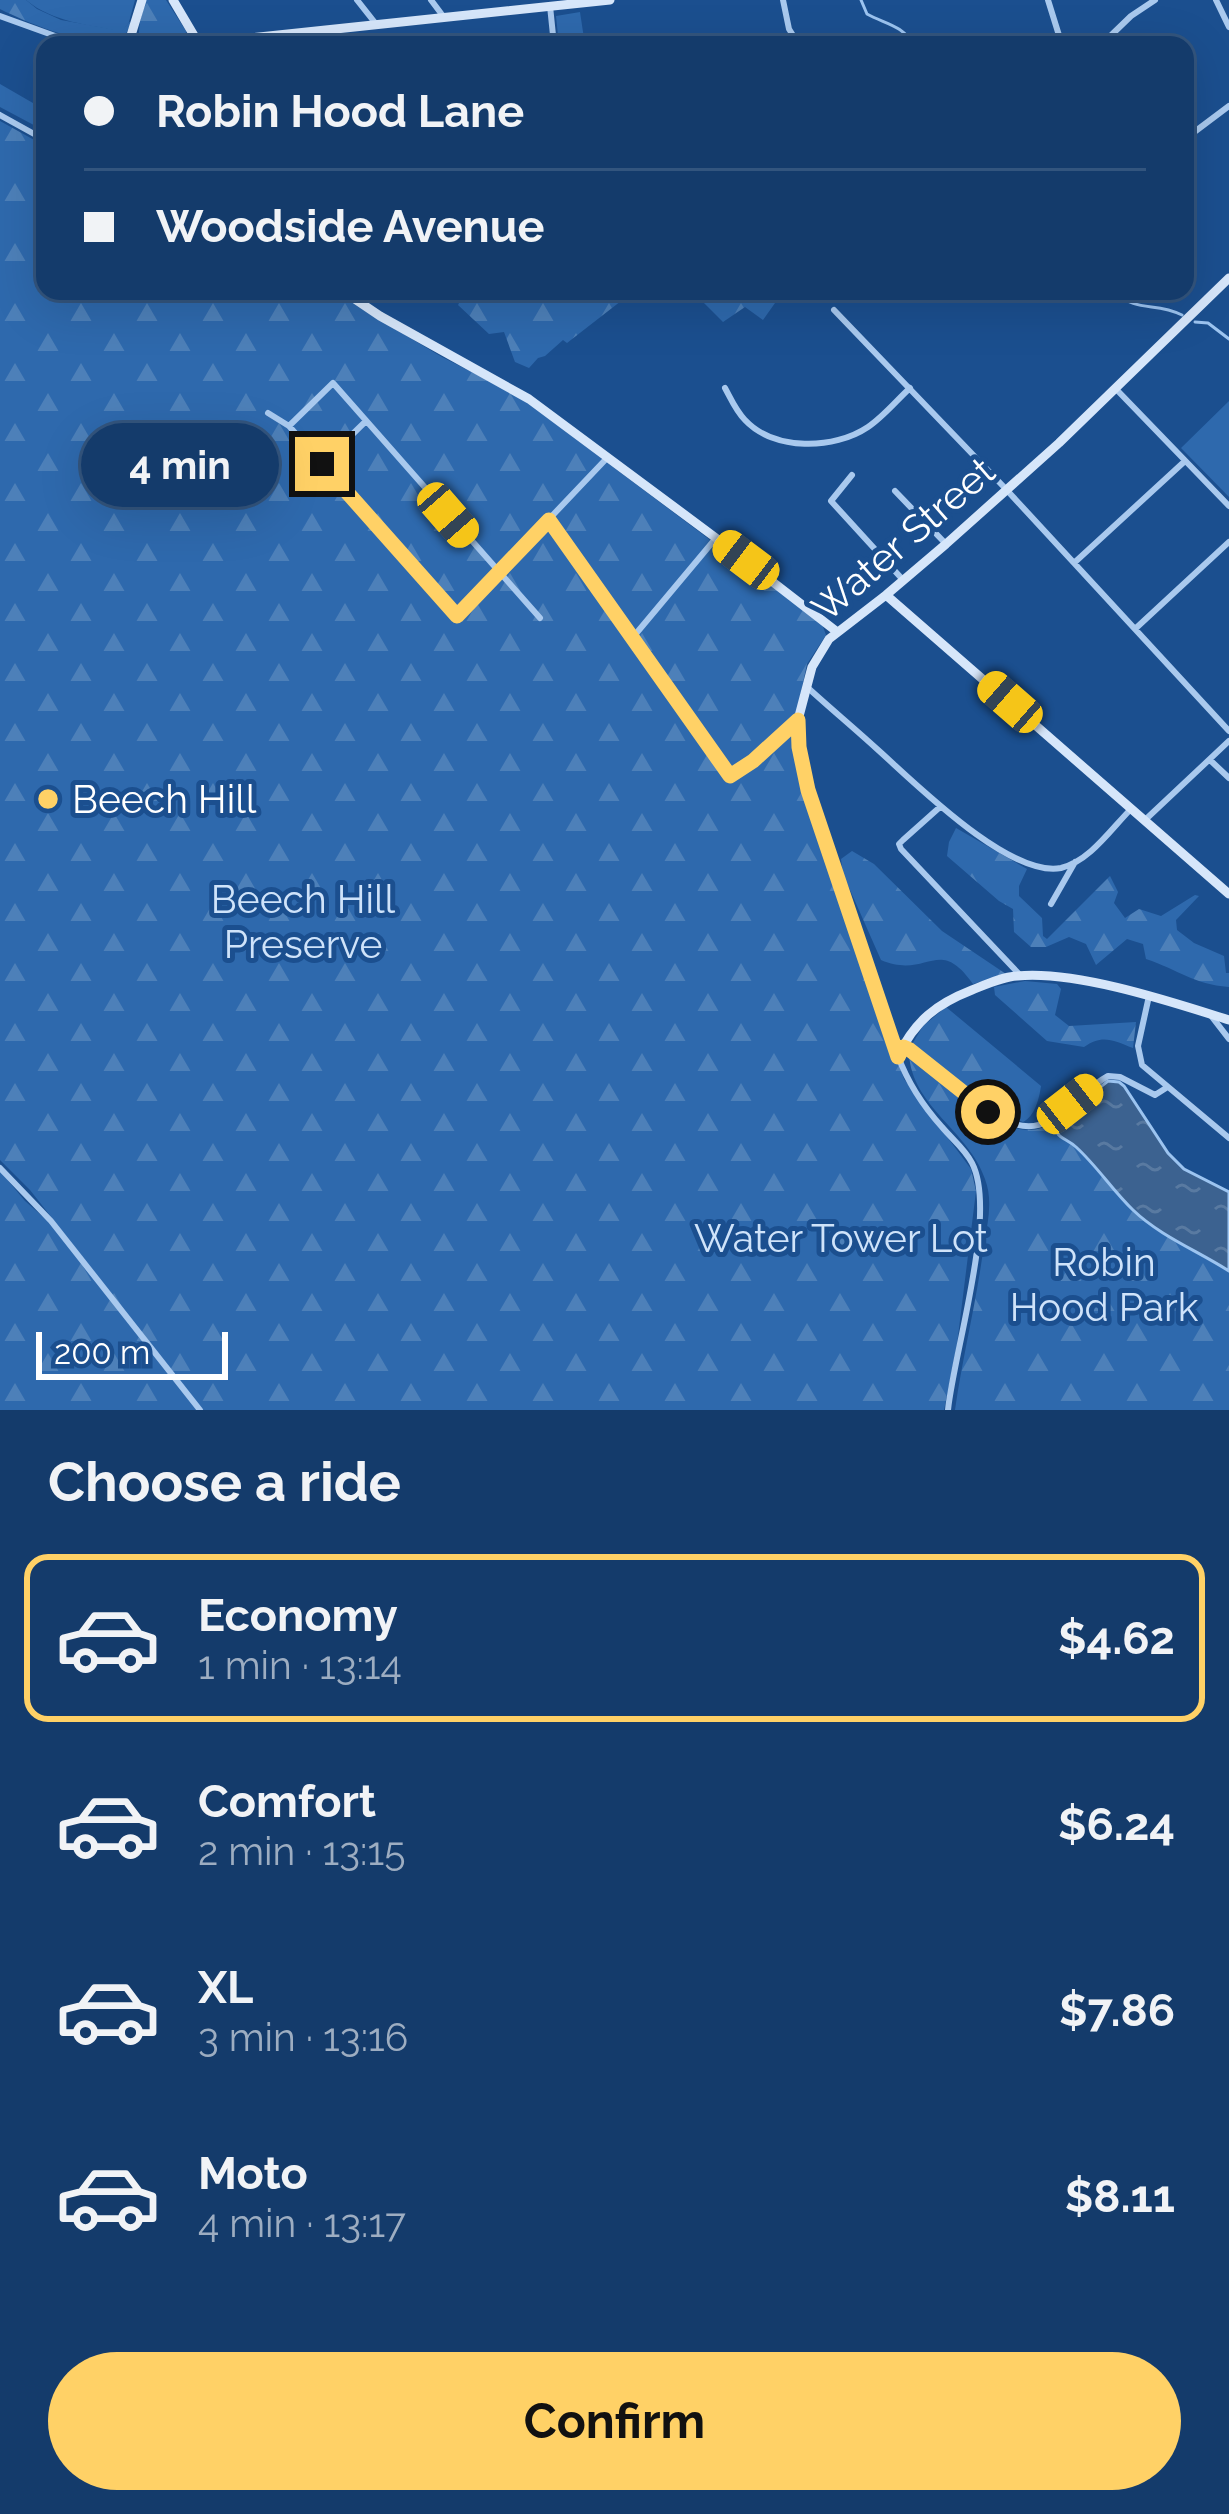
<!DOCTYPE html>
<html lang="en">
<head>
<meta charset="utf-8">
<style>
	body { margin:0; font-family:Raleway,sans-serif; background:#214673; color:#f1f3f6; height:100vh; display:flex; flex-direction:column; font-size:45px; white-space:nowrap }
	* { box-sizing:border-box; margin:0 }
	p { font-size:39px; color:#9dadc1 }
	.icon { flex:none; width:66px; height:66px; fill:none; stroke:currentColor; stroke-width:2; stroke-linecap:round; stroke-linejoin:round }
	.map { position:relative; height:1410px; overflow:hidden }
	.details { display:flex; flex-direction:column; background:#143b6b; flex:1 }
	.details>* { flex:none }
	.top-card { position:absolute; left:36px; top:36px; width:1158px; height:264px; border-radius:24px; box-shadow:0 12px 48px #0002,0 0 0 3px #33557e; display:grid; align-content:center; height:264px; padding:0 48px; background:#143b6b }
	.scale { position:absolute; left:36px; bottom:30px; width:192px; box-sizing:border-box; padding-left:12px; border:6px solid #fff; border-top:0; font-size:33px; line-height:42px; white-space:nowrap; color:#fff; -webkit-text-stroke:9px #1b4f8f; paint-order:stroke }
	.end { position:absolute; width:54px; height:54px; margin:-27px; border:15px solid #ffd166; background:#111; box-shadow:0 0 0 6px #111 }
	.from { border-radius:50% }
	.bubble { position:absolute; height:84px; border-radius:42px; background:#143b6b; box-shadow:0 12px 48px #0002,0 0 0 3px #33557e; font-size:39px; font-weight:700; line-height:84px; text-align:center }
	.car { position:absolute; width:36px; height:72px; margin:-36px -18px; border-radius:15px; box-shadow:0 0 9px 3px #0007; background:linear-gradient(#f5c518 24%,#345 0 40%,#f5c518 0 76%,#345 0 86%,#f5c518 0) }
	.top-card b { display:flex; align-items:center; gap:42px; height:114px; font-size:45px }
	.top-card b+b { border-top:3px solid #33557e }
	.top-card i { width:30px; height:30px; background:#f1f3f6 }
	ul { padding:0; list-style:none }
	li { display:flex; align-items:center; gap:36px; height:168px; margin:0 24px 18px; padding:0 24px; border:6px solid transparent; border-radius:24px }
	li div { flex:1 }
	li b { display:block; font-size:45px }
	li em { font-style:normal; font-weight:700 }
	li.selected { border-color:#ffd166 }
	li>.icon { width:108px; height:108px; stroke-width:1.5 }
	h2 { padding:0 48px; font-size:54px; line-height:144px }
	.primary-button { display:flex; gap:24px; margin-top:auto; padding:24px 48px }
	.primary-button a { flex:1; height:138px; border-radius:72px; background:#ffd166; color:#111; font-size:48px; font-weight:700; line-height:138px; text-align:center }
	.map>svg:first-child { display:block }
</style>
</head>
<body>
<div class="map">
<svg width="1229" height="1410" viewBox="0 0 1229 1410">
	<defs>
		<pattern id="forest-firs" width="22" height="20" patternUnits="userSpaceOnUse" patternTransform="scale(3)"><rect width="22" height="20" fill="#2e69ad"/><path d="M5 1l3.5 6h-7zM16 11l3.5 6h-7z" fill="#4d80b9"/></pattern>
		<pattern id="water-ripples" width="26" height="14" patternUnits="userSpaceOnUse" patternTransform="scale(3)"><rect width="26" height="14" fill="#3c6290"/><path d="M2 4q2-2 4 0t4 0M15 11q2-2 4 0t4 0" fill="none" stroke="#597aa1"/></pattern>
	</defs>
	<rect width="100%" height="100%" fill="#1b4f8f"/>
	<path fill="#2e69ad" d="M 26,0 L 135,0 L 129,22 L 122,32 C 88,24 54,23 26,0 Z
		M 580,12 L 585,45 L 559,45 L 556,16 Z
		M 1229,401 L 1229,497 L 1181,448 Z"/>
	<path fill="url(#forest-firs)" d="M 0,0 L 26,0 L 37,9 L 61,20 L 122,31 L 129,22 L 131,23 L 123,40 C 88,48 32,25 0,9 Z
		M 146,0 L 166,0 L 186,31 L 185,41 L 138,42 L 140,21 Z
		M 0,84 L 45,110 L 45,131 L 0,107 Z
		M 0,121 L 45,146 L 45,291 L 337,291 L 373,316 L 442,357 L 517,395 L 822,624 L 826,635 L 807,664 L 796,715 L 794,741 L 799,764 L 816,825 L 904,1079 L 971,1169 L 976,1191 L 957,1344 L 944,1410 L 203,1410 L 30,1190 L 0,1160 Z
		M 465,291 L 629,291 L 621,301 L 567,343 L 563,340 L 545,356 L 538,358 L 529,368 L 515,362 L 504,332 L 489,334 L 458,305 Z
		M 692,291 L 767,291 L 775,303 L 763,320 L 745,307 L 723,322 Z
		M 956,828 L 1027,869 L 1019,886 L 1019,896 L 1042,918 L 1043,936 L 1047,939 L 1110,876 L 1118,892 L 1114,903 L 1125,918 L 1139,909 L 1161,916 L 1195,895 L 1199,896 L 1176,920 L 1177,930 L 1194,943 L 1224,956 L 1226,973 L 1229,973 L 1229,987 C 1193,984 1179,970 1146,959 L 1143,944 L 1127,939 L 1096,965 L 1086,944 L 1069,937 L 1046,947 L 1031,947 L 1014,932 L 1013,909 L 999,901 L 947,856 L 949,842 Z
		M 852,851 L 874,864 L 942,931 L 1006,974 L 973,984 C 938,934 928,980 881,960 L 843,874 L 841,859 Z
		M 1025,981 L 1057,984 L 1061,989 L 1055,1015 L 1069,1026 L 1136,1022 L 1133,1048 C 1113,1040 1102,1034 1084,1047 L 1047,1041 L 995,995 L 994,987 Z
		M 946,1007 L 1041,1086 C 1039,1099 1035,1116 1023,1122 L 993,1109 L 911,1046 L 923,1026 Z
		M 909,1054 C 942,1080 978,1118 1019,1129 C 1032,1132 1044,1128 1056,1122 L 1054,1129 L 1077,1148 L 1134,1211 L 1229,1271 L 1229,1410 L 955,1410 C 963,1354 977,1300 984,1244 C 988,1222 993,1200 985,1179 C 969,1131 912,1107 909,1054 Z
		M 0,1171 L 25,1201 L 50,1223 L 197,1410 L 0,1410 Z"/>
	<path fill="url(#water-ripples)" stroke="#9cc4f0" stroke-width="3" d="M 1108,1081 L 1119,1082 L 1124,1086 L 1168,1153 L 1184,1169 L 1229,1192 L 1229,1271 C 1198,1251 1160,1236 1133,1210 C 1113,1191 1097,1166 1076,1147 C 1065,1137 1053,1138 1056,1122 Z"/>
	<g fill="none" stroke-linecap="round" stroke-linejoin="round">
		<path stroke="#9cc4f0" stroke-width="3" d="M 861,0 L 867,14 C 885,24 903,25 913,45
			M 1114,291 C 1138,314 1154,301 1182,315
			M 1195,322 L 1208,323 L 1229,339"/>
		<path stroke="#a9c9ee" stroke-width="6" d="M 357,0 L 376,24
			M 431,0 L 443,16
			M 783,0 L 789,29 L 799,45
			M 1048,0 L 1062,45
			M 1216,0 L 1229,27
			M 550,6 L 554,45
			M 0,16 L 80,45
			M 1101,45 L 1131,16 L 1155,0
			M 0,115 L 45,140
			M 1185,139 L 1229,106
			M 834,310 L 1003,486 L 1229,731
			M 725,388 C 731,399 736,411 745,420 C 774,451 834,450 868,427 C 883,417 896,401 910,388
			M 1115,388 L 1229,506
			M 268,413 L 289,426 L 457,616 L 607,458
			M 289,426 L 333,383 L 540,618
			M 322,464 L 366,421
			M 852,475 L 831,501 L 904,581
			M 895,491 L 946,544
			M 549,520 L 728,775 C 752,771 779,737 798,720
			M 1074,563 L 1185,461
			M 1135,629 L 1229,542
			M 634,636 L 716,538
			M 807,687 C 830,708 854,728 877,749 C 913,781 1009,878 1061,868 C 1090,861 1111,829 1131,809
			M 1210,760 L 1229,778
			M 940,807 L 903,840 L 899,844 L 901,849 L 1020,975
			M 1145,820 L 1229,741
			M 1051,904 L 1075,862
			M 1149,996 L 1138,1046 L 1142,1065 L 1229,1138
			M 1212,1017 L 1229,1039
			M 903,1047 C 940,1064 1003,1148 1048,1121 C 1069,1109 1086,1088 1108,1076 L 1120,1077 L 1155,1095 L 1166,1088
			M 898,1056 C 908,1083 923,1106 942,1127 C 952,1139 965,1149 972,1163 C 998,1213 954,1351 948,1410
			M 0,1168 L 51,1221 L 200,1410"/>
		<path stroke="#d6e6fa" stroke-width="9" d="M 173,0 L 199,44
			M 128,45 L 142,0
			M 184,45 L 610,0
			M 343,291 L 380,316 L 529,399 L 716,538 L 836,631
			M 886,595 L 1229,894
			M 898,1056 L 802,766 L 798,720 L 812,667 L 829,639 L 886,595 L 946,544 L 1059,443 L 1229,278
			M 898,1056 C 915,1021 936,1004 972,990 C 987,984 1002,977 1017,976 C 1076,970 1172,1002 1229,1020"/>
	</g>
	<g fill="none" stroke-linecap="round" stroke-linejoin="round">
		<path stroke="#ffd166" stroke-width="15" d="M 322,464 L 457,616 L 549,520 L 730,776 L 753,761 L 798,720 L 799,747 L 808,790 L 898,1057 L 903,1047 L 910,1050 L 988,1112"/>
	</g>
	<circle fill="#ffd166" stroke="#1b4f8f" stroke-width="4.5" cx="48" cy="799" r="12"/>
	<g text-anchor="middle" stroke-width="10" stroke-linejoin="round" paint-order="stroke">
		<g font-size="39" fill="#fff" stroke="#1b4f8f">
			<text transform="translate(903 539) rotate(-41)" y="14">Water Street</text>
		</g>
		<g font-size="39" fill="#fff" stroke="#1b4f8f" text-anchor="start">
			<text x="72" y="813">Beech Hill</text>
		</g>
		<g font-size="39" fill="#cfe3fa" stroke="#1b4f8f">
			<text x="303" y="913">Beech Hill<tspan x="303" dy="45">Preserve</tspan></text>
			<text x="841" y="1252">Water Tower Lot</text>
			<text x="1104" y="1276">Robin<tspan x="1104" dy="45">Hood Park</tspan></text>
		</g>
	</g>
</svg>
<div class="scale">200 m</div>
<i class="end from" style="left:988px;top:1112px"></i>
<i class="end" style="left:322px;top:464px"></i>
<div class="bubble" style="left:81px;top:423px;width:198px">4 min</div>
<i class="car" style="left:448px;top:515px;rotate:139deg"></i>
<i class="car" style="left:746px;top:560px;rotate:307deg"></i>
<i class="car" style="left:1010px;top:702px;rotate:311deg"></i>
<i class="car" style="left:1070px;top:1104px;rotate:52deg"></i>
<div class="top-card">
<b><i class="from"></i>Robin Hood Lane</b>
<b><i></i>Woodside Avenue</b>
</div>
</div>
<section class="details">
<h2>Choose a ride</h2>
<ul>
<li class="selected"><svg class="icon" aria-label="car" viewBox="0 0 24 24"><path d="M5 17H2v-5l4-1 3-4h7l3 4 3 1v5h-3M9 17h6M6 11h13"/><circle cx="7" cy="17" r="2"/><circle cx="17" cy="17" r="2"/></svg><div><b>Economy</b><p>1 min · 13:14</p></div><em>$4.62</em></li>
<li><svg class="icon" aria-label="car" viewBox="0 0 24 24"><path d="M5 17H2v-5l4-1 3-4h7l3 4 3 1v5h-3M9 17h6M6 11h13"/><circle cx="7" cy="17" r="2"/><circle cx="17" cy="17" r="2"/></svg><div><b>Comfort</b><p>2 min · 13:15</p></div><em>$6.24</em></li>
<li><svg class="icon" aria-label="car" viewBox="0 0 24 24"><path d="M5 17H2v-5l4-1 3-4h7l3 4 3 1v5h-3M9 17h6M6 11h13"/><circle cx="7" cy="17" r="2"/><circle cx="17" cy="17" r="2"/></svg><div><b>XL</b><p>3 min · 13:16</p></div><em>$7.86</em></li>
<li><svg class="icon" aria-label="car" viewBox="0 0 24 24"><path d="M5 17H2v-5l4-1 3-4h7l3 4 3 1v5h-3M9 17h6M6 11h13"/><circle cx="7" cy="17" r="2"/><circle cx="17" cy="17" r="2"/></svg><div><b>Moto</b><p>4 min · 13:17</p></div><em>$8.11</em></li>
</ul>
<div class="primary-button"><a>Confirm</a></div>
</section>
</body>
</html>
